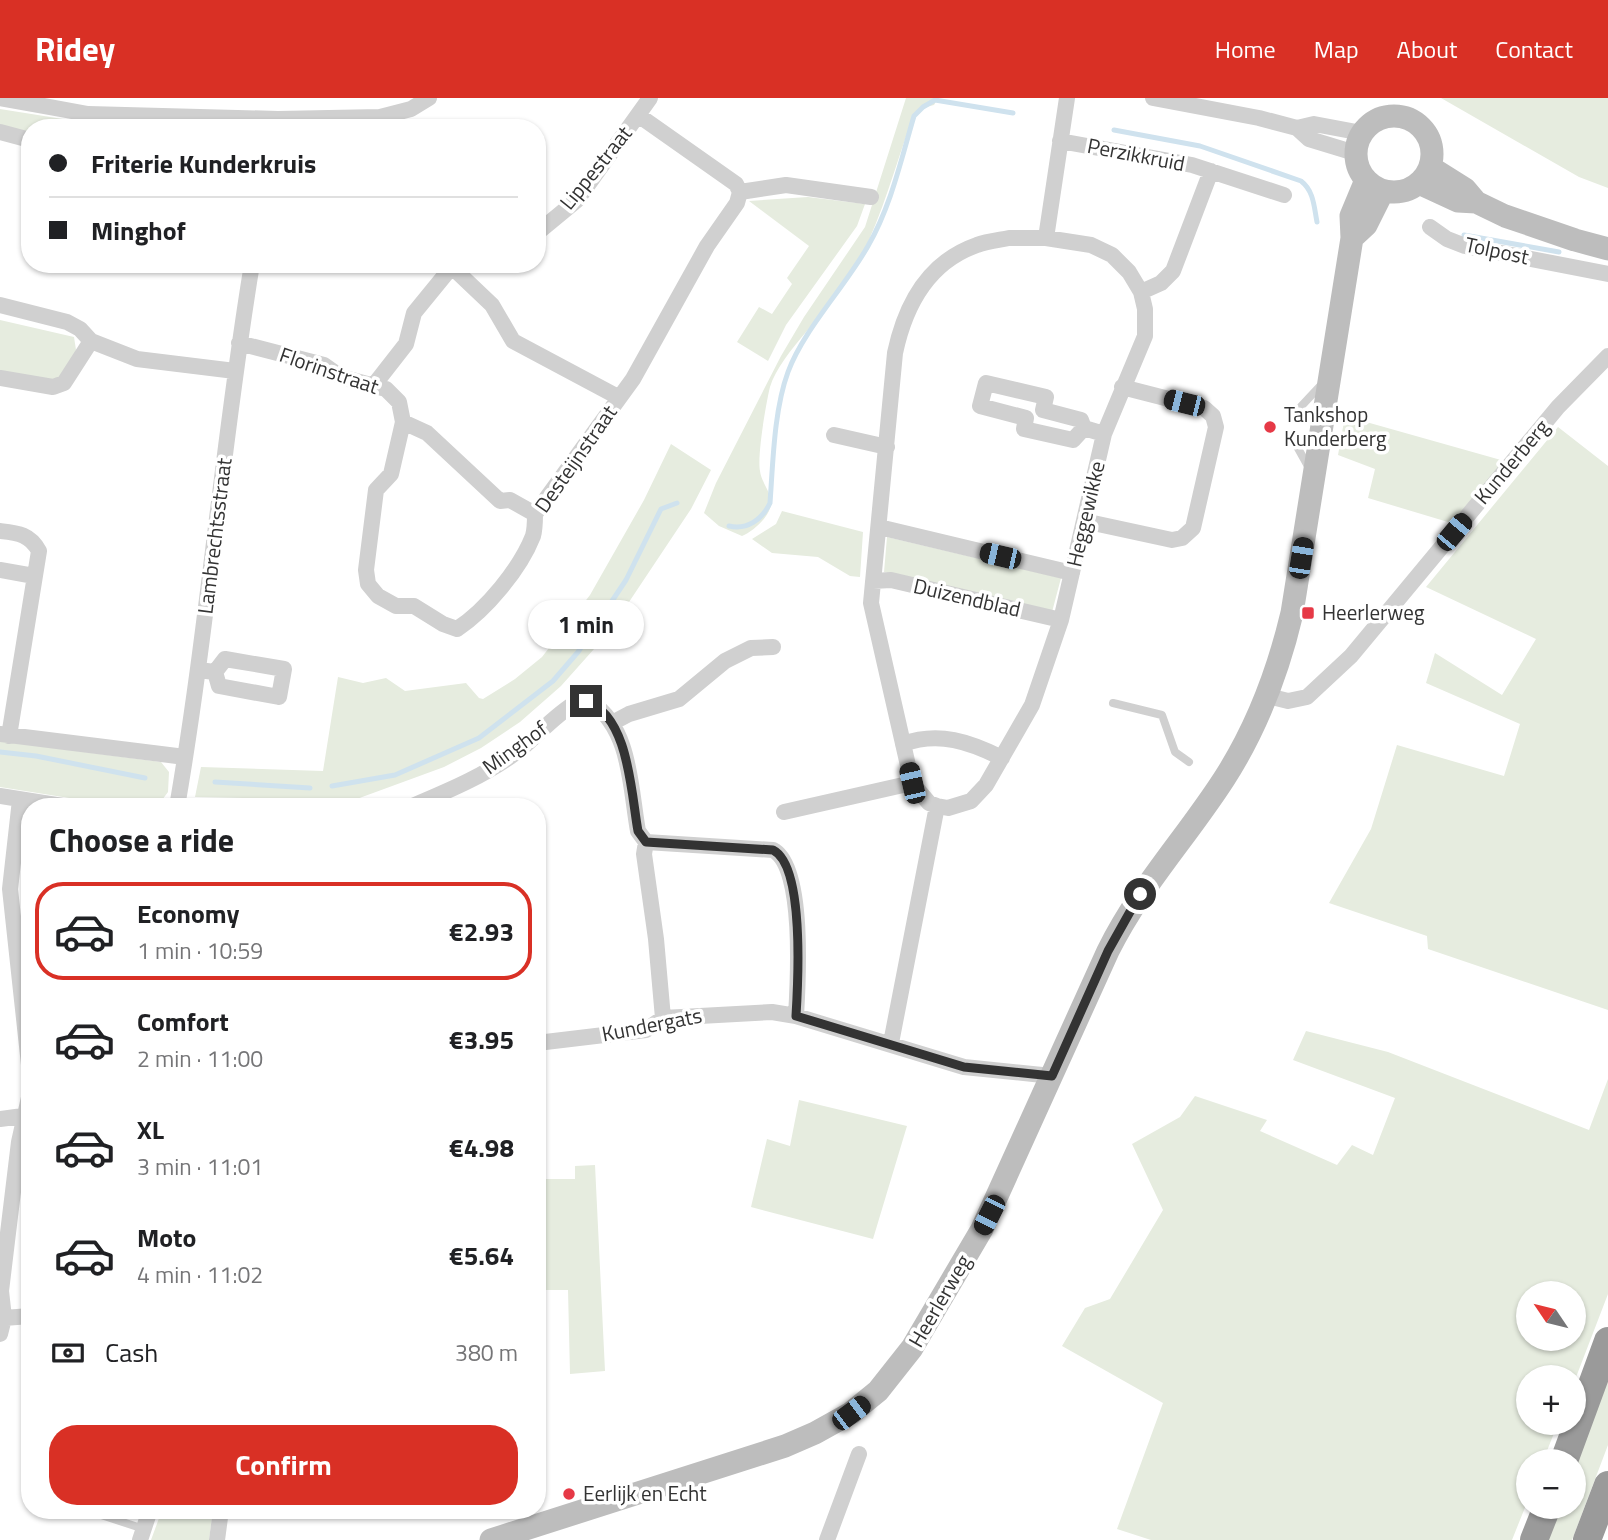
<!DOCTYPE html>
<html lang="en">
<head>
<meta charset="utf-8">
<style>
	body { margin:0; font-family:"Titillium Web",sans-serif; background:#f2f2f2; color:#202124; height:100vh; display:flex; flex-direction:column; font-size:26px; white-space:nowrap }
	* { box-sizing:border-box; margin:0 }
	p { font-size:23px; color:#757577 }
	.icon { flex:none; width:38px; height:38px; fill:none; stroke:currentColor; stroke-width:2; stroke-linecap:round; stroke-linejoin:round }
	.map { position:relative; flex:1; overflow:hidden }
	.details { position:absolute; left:21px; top:700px; width:525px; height:721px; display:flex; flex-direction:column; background:#fff; border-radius:28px; box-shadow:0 2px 5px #0004 }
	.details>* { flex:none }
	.guide { position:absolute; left:21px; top:21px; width:525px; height:154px; border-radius:28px; box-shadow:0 2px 5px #0004; display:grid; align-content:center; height:154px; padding:0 28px; background:#fff }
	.needle { width:46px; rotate:305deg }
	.tools { position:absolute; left:1516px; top:1183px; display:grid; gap:14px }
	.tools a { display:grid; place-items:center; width:70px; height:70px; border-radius:50%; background:#fff; box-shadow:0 2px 5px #0004; font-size:35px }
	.end { position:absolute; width:32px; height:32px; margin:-16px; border:9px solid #333; background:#fff; box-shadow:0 0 0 4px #fff }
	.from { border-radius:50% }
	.bubble { position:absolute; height:49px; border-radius:24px; background:#fff; box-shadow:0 2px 5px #0004; font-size:23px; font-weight:700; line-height:49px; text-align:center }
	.car { position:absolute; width:21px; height:42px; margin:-21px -10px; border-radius:9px; box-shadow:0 0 5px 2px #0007; background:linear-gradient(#222 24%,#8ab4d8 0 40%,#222 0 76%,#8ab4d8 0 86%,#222 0) }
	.guide b { display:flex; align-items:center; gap:24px; height:66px; font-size:26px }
	.guide b+b { border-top:2px solid #e0e0e0 }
	.guide i { width:18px; height:18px; background:#202124 }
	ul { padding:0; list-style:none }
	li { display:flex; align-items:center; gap:21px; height:98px; margin:0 14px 10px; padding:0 14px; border:4px solid transparent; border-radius:28px }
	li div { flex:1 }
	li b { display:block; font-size:26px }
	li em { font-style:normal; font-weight:700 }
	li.on { border-color:#d93025 }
	li>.icon { width:63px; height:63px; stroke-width:1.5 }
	h2 { padding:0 28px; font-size:32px; line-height:84px }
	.pay { display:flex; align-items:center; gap:18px; height:77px; padding:0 28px; font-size:26px }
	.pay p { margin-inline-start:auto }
	.primary-button { display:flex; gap:14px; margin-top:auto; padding:14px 28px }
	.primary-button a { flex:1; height:80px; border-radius:28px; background:#d93025; color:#fff; font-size:28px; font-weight:700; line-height:80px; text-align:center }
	header { display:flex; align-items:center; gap:42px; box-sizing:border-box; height:98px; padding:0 35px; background:#d93025; color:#fff }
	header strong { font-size:33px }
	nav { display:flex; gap:38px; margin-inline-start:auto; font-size:24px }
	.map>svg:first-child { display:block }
</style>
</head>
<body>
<header>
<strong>Ridey</strong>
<nav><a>Home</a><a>Map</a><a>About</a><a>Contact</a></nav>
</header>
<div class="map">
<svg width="1608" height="1442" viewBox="0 0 1608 1442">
	<rect width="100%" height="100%" fill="#fff"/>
	<path fill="#e6ecdf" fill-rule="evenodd" d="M 906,0 L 938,0 L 934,7 L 922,10 L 911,24 C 894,72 877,135 851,177 C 831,211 781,254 770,289 C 766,305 757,358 760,373 C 761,383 770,393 771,403 C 772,417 754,433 742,438 L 719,428 L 704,415 L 716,385 L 781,258 L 804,219 L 865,129 Z
		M 1441,0 L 1608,0 L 1608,90 L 1579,79 Z
		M 0,11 L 69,22 L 185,30 L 30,30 L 30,35 L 0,28 Z
		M 808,99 L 865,106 L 857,128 L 786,227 L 768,263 L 737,244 L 759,209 L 772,216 L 792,186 L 787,180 L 809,148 L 749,103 Z
		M 0,222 L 74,239 L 76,252 L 61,284 L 0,277 Z
		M 1345,318 L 1508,364 L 1458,427 L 1368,400 L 1375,371 L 1338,357 Z
		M 1558,329 L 1608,368 L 1608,912 L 1428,851 L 1427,838 L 1329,805 L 1371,731 L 1397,647 L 1504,678 L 1520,626 L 1426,585 L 1435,555 L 1502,597 L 1536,541 L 1426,489 Z
		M 671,346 L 711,372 L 691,411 L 625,510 L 594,551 L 561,588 L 520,624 L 481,650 L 444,669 L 354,702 L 195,699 L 201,669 L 323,673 L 338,579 L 363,585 L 386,580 L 405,593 L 466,585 L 479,600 L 483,601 L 515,581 L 542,559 L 590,497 L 644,402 Z
		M 782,413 L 863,434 L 860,479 L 850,478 L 818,459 L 772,455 L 752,441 L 776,426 Z
		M 887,439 L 1061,480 L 1052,514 L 884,474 Z
		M 0,643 L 161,664 L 169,674 L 168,694 L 159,706 L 88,703 L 0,689 Z
		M 1306,933 L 1388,954 L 1589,1032 L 1608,981 L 1608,1196 L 1573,1287 L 1573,1279 L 1528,1279 L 1528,1325 L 1558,1325 L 1543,1363 L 1528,1363 L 1528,1402 L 1512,1442 L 1151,1442 L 1117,1431 L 1163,1305 L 1062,1248 L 1085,1210 L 1110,1201 L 1163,1112 L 1132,1046 L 1180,1019 L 1195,998 L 1267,1022 L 1260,1033 L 1337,1067 L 1352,1047 L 1373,1057 L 1395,1000 L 1293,962 ZM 1528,1195 L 1573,1195 L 1573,1241 L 1528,1241 Z
		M 799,1002 L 907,1028 L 873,1141 L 751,1109 L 767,1041 L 790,1048 Z
		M 595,1067 L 605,1273 L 570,1276 L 568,1192 L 537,1192 L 537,1081 L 575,1081 L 575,1068 Z
		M 1608,1275 L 1608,1347 L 1572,1442 L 1546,1442 L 1559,1409 L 1573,1409 L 1573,1369 Z
		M 162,1412 L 213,1412 L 209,1442 L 151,1442 Z"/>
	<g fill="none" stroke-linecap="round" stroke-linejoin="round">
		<path stroke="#cfe2ee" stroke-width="5" d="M 1114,32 L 1200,48 L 1301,83 C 1314,93 1314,109 1317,124
			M 1464,137 L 1559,154
			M 729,428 C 747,432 762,422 770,405 C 773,364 774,312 788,274 C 804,231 845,189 868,148 C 891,108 901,62 914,18 L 923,9 L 935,2 L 1013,15
			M 0,654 L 36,658 L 145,680
			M 215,684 L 310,690
			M 332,688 L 395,677 L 479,640 L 553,583 L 578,554 L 626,482 L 661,411 L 677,405"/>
		<path stroke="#d0d0d0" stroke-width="8" d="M 1293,317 L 1322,286
			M 1290,336 L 1309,370
			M 1113,605 L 1162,617 L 1175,654 L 1189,664
			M 86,1412 L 144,1431"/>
		<path stroke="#d0d0d0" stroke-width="16" d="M 0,0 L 88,16 L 278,21 L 380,19 L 411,11 L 429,0
			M 1153,0 L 1259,20 L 1297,30 L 1314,26 L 1362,35
			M 1297,30 L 1309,41 L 1355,55
			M 0,34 L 30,42
			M 1060,43 L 1192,67 L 1284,97
			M 740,94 L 786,87 L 871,99
			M 1430,129 L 1447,141 L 1465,148 L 1608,176
			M 537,135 L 577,102 L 650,0
			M 1009,140 L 1046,140 L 1091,147 L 1112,157 L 1129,174 L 1141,194 L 1145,211 L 1145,238 L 1104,336 L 1061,522 L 1032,607 L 986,687 L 971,703 L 948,710 L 937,708 L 929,705 L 912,685 L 871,505 L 895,255 C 905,208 928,164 977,147 C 987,143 999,142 1009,140 Z
			M 1046,140 L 1067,0
			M 452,169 L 492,207 L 513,243 L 618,299
			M 1141,194 L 1161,185 L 1173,173 L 1211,73
			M 0,207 L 67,224 L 80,231 L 91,243 L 137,261 L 235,273
			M 239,245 L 324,267 L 341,279 L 386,291 L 399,304 L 403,324 L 427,335 L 500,403 L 510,402 L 535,416
			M 0,280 L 53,289 L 64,285 L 91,243
			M 374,287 L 406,246 L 414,215 L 454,166
			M 403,324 L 391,376 L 376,392 L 366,472 L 368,486 L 378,498 L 396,508 L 414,508 L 443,526 L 457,531 C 486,512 520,471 533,438 C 535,431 535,423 535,416 L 633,281 L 707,148 L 737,105 L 740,94 L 736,86 L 638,17
			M 1084,330 L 1073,342 L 1024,331 L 1026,320 L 980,308 L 986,285 L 1046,299 L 1043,312 L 1081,322 L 1084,330 L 1104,336
			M 834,337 L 887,349
			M 1084,423 L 1172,442 L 1182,440 L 1193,430 L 1216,329 L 1213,318 L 1204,310 L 1122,289
			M 879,429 L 1072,475
			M 0,433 C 18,435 30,436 39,453 L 9,638
			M 0,472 L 34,478
			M 873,483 L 891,482 L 1061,522
			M 198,572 L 215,574 L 225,561 L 284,571 L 279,599 L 219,588 L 215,574
			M 1268,598 L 1288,603 L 1307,599 L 1351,558 L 1558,309 L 1608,258
			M 612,625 L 629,616 L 679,601 L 725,563 L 751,550 L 773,549
			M 0,636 L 185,659
			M 903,646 C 939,633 970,644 1002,660
			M 0,698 L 69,709
			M 20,702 L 10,791 L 30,976
			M 177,709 C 208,529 222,346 252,166
			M 410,709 C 448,693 489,676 522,650 C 540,635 556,616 577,604 L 591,604 C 631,631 630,689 638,733 L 646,744 L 773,752 C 805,768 798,885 796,918
			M 784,714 L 912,685
			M 646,744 L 644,756 L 656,841 L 663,920
			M 537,945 L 646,932 L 663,920 L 772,914 L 796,918 L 964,969 L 1052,978
			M 891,945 L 937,708
			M 0,1021 L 30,1017
			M 4,1220 L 30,1218
			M 0,1236 L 4,1220 L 1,1193 L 19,1044 L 30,995
			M 140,1442 L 150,1412
			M 217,1442 L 221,1412
			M 827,1442 L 859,1356"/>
		<path stroke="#bdbdbd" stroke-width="23" d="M1356 56a38 38 0 1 1 76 0a38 38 0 1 1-76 0Z
			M 1430,69 L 1465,91 L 1476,104
			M 1419,85 L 1458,103 L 1476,104 L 1505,118 L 1575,142 L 1608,151
			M 1352,140 L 1366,127 L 1383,93
			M 491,1442 L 785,1348 L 815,1335 L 851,1315 L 878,1293 L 912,1250 L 982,1131 L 1108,853 C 1139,790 1186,740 1224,681 C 1257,630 1278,574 1292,515 L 1352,140 L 1351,118 L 1366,82"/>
		<path stroke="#9a9a9a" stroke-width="28" d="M 1564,1363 L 1608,1243
			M 1534,1442 L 1547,1409
			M 1587,1442 L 1608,1387"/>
	</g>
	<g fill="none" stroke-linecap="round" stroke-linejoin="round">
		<path stroke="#333" stroke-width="9" d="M 586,603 C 629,618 631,695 638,733 L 646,744 L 773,752 C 805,768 798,885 796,918 L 964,969 L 1052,978 L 1108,853 L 1140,796"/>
	</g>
	<g fill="#e63946" stroke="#fff" stroke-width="2.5">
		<circle cx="1270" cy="329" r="7"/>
		<rect x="1301" y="508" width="14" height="14" rx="3.5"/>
		<circle cx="569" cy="1396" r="7"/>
	</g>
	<g text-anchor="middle" stroke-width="7" stroke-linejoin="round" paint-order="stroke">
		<g font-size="21" fill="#333" stroke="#fff">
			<text transform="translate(1136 57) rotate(11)" y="7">Perzikkruid</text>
			<text transform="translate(596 70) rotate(-51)" y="7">Lippestraat</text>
			<text transform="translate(1497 153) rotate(12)" y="7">Tolpost</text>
			<text transform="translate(329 273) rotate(19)" y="7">Florinstraat</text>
			<text transform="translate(576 361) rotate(-55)" y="7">Desteijnstraat</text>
			<text transform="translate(1512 364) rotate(-50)" y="7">Kunderberg</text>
			<text transform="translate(1086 416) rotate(-77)" y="7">Heggewikke</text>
			<text transform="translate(215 438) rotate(-83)" y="7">Lambrechtsstraat</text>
			<text transform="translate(967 500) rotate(13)" y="7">Duizendblad</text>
			<text transform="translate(515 650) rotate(-36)" y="7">Minghof</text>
			<text transform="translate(652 927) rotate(-11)" y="7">Kundergats</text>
			<text transform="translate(940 1203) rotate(-60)" y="7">Heerlerweg</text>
		</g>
		<g font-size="21" fill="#333" stroke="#fff" text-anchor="start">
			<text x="1284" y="324">Tankshop<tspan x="1284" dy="24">Kunderberg</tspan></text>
			<text x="1322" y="522">Heerlerweg</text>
			<text x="583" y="1403">Eerlijk en Echt</text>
		</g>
	</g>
</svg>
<div class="tools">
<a><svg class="needle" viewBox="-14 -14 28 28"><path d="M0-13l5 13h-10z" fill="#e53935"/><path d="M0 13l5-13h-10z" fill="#757577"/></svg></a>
<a>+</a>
<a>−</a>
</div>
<i class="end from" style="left:1140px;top:796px"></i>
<i class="end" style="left:586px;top:603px"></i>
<div class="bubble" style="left:528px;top:502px;width:116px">1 min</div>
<i class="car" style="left:1184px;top:305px;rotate:284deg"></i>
<i class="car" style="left:1454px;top:434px;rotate:40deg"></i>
<i class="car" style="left:1000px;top:458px;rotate:283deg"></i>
<i class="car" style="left:1301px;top:460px;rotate:9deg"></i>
<i class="car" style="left:912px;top:685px;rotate:347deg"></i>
<i class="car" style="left:989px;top:1117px;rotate:207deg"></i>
<i class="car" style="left:851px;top:1315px;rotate:53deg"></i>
<div class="guide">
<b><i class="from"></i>Friterie Kunderkruis</b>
<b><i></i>Minghof</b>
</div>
<section class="details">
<h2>Choose a ride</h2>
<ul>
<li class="on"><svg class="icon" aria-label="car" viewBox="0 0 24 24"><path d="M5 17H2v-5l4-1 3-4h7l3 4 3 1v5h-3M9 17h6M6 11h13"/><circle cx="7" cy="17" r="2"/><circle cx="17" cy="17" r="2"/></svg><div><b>Economy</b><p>1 min · 10:59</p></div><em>€2.93</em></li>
<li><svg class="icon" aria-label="car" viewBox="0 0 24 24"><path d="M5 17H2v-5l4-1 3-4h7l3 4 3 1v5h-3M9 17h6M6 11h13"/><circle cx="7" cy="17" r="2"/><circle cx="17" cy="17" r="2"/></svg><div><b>Comfort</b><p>2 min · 11:00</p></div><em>€3.95</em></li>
<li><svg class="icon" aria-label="car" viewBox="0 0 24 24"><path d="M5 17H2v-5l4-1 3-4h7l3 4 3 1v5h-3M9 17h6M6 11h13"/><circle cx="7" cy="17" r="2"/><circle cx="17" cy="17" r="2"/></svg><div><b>XL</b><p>3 min · 11:01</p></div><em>€4.98</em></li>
<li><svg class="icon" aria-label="car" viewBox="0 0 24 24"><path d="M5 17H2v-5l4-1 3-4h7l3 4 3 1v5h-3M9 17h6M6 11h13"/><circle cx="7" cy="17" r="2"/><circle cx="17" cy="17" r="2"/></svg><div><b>Moto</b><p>4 min · 11:02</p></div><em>€5.64</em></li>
</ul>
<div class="pay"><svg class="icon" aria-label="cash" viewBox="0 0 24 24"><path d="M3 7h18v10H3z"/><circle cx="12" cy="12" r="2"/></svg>Cash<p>380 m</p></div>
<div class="primary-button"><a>Confirm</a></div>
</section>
</div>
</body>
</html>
